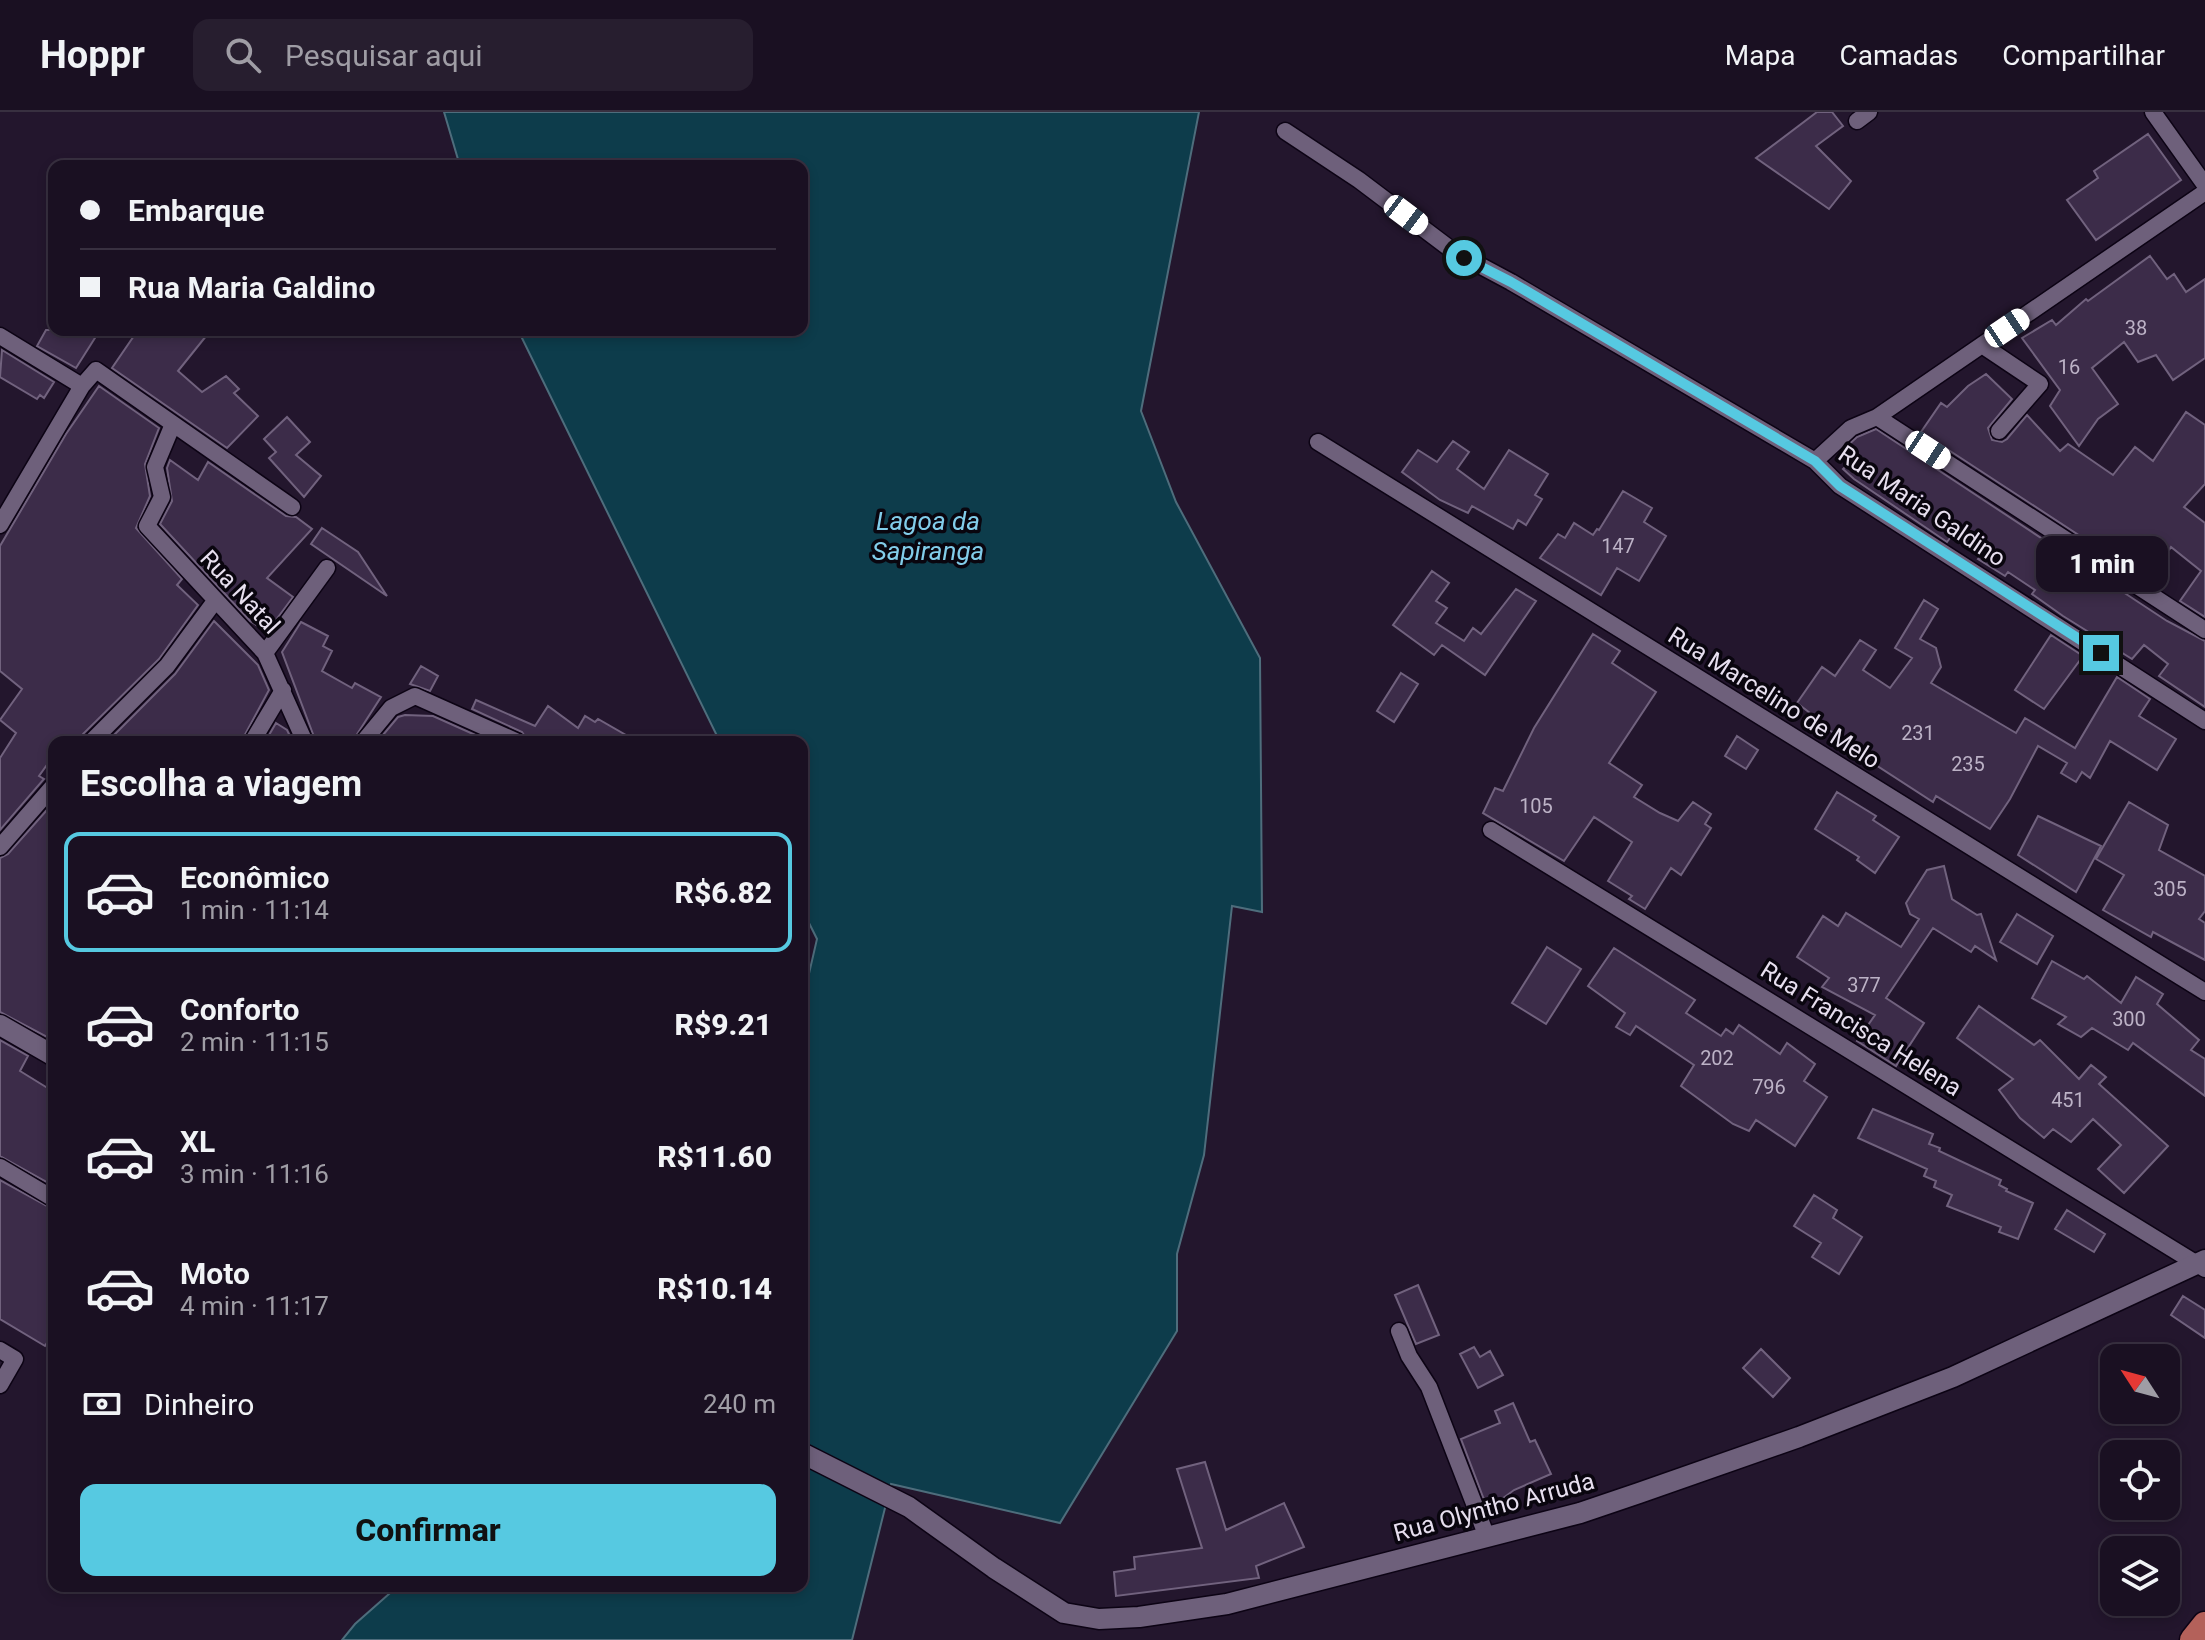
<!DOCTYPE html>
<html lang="pt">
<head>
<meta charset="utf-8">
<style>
	body { margin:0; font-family:Roboto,sans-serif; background:#271e2f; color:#f1f3f6; height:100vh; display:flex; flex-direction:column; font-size:30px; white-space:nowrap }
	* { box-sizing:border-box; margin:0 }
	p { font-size:26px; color:#9f9da5 }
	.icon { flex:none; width:44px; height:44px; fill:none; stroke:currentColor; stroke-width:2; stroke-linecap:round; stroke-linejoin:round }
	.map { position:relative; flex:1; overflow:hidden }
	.details { position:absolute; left:48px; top:624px; width:760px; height:856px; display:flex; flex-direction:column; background:#1a1022; border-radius:16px; box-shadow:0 4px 12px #0003,0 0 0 2px #383040 }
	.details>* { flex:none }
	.banner { position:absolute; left:48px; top:48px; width:760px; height:176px; border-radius:16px; box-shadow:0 4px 12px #0003,0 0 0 2px #383040; display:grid; align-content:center; height:176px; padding:0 32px; background:#1a1022 }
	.needle { width:52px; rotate:306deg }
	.fabs { position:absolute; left:2100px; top:1232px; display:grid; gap:16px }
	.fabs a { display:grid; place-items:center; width:80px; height:80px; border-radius:16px; background:#1a1022; box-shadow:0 4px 12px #0003,0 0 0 2px #383040; font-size:40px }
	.end { position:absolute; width:36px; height:36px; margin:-18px; border:10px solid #56c9e1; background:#111; box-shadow:0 0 0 4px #111 }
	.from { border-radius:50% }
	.bubble { position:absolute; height:56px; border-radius:16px; background:#1a1022; box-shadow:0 4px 12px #0003,0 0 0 2px #383040; font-size:26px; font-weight:800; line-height:56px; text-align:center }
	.car { position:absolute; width:24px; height:48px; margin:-24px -12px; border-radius:10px; box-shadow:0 0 6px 2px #0007; background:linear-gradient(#fff 24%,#345 0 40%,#fff 0 76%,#345 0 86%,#fff 0) }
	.banner b { display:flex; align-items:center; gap:28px; height:76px; font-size:30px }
	.banner b+b { border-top:2px solid #383040 }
	.banner i { width:20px; height:20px; background:#f1f3f6 }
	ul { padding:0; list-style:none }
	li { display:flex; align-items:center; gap:24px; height:120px; margin:0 16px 12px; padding:0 16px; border:4px solid transparent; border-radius:16px }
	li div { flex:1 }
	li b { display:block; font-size:30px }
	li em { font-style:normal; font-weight:800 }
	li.current { border-color:#56c9e1 }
	li>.icon { width:72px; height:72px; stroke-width:1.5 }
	h2 { padding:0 32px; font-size:36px; line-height:96px }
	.pay { display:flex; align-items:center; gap:20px; height:88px; padding:0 32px; font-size:30px }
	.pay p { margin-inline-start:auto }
	.action { display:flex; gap:16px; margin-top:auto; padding:16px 32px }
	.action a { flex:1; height:92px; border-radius:16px; background:#56c9e1; color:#111; font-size:32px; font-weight:800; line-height:92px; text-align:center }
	header { display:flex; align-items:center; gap:48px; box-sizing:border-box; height:112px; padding:0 40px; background:#1a1022; border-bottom:2px solid #383040 }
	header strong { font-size:38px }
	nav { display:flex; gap:44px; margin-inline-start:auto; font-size:28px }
	.search { width:560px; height:72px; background:#271e2f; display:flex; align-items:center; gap:20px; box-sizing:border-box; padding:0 28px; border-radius:16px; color:#9f9da5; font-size:30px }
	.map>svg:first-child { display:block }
</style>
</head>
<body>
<header>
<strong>Hoppr</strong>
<div class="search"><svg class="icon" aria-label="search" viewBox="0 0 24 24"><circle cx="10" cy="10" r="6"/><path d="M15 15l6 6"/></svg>Pesquisar aqui</div>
<nav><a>Mapa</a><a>Camadas</a><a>Compartilhar</a></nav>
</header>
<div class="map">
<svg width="2205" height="1528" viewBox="0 0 2205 1528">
	<rect width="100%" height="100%" fill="#23162d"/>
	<path fill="#0d3c4b" stroke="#4e6d7c" stroke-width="2" d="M 444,0 L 1199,0 L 1141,299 L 1176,390 L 1260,546 L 1262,800 L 1232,794 L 1204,1043 L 1177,1142 L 1177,1219 L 1060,1411 L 891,1372 L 852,1528 L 342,1528 L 355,1512 L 398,1474 L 802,1474 L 802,892 L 817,827 L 802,797 L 802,630 L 720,630 L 518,218 L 802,218 L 802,54 L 460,54 Z"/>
	<path fill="#3c2c49" stroke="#71627e" stroke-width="2" d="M 1817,0 L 1832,0 L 1843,14 L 1816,34 L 1851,69 L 1829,97 L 1756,46 Z
		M 2148,22 L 2181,68 L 2096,128 L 2067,88 L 2098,66 L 2094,59 Z
		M 2150,144 L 2167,167 L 2174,162 L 2186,180 L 2205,167 L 2205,246 L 2173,268 L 2156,243 L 2138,250 L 2124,230 L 2092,256 L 2118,292 L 2098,307 L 2079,334 L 2050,294 L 2060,278 L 2022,226 L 2052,208 L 2056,213 L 2086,187 L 2088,189 Z
		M 46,218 L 100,218 L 76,256 L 37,234 Z
		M 138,218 L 211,218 L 178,259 L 202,280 L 226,264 L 239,277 L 234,281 L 258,304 L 227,336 L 112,256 Z
		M 2,238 L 54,270 L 44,286 L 40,283 L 37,287 L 0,265 Z
		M 1986,262 L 2012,287 L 1988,316 L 1992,328 L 2002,330 L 2007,327 L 2027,303 L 2060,339 L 2068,332 L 2113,363 L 2135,335 L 2153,349 L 2186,300 L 2205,313 L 2205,372 L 2184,395 L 2205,411 L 2205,505 L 2180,489 L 2201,459 L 2171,435 L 2149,469 L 1921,320 L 1941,291 L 1947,295 L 1968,274 Z
		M 99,274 L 159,316 L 145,352 L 150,384 L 136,416 L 182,467 L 177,473 L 198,493 L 159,547 L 83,622 L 80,630 L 54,630 L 54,643 L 39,664 L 44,667 L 0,718 L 0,646 L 16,621 L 0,608 L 22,577 L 0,559 L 0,434 L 66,322 Z
		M 287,305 L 310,330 L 296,343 L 321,364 L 304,385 L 269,346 L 276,340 L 264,327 Z
		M 1876,317 L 2167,509 L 2205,529 L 2205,595 L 2159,564 L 2168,552 L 2144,533 L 2132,547 L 2063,504 L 2032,482 L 2035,478 L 2008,460 L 2005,464 L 1978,447 L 1982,442 L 1953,422 L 1947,430 L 1854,367 L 1843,357 L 1854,347 L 1844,337 L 1857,325 Z
		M 1453,329 L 1469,340 L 1457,357 L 1484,377 L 1509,338 L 1548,362 L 1535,383 L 1542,387 L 1526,413 L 1518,408 L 1513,417 L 1472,394 L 1468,401 L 1440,388 L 1402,360 L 1418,338 L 1437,350 Z
		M 170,348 L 198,368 L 208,350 L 286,404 L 296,405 L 312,417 L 267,466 L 293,485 L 267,520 L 250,509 L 160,412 L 172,389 L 167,356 Z
		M 1623,379 L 1652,396 L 1644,410 L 1666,424 L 1639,469 L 1617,456 L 1601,483 L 1540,446 L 1558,422 L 1565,426 L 1574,411 L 1593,423 L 1597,417 L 1599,418 Z
		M 322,416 L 358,440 L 387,484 L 311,432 Z
		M 1432,459 L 1449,471 L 1436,489 L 1447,496 L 1436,511 L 1464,529 L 1473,516 L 1481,522 L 1516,477 L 1536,489 L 1485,563 L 1442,533 L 1434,543 L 1393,513 Z
		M 1924,488 L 1938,497 L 1920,527 L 1936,536 L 1941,555 L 1931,571 L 2016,621 L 2025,606 L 2075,636 L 2117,565 L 2150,587 L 2139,604 L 2176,627 L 2157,658 L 2110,629 L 2090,666 L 2082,660 L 2076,670 L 2061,661 L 2067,651 L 2038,634 L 2010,687 L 1990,717 L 1936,684 L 1933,690 L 1848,635 L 1850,632 L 1808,604 L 1810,601 L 1797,591 L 1822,555 L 1835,564 L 1860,528 L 1876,538 L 1863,558 L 1890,576 L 1912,546 L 1895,536 Z
		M 214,509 L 258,553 L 269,578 L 241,630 L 107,630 L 175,562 Z
		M 301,510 L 328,524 L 323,534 L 332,539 L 322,559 L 352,576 L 355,571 L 381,585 L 352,630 L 316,630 L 282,540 Z
		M 1593,522 L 1620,539 L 1612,551 L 1656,580 L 1609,651 L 1642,673 L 1634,685 L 1660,701 L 1678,709 L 1693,690 L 1711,702 L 1705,712 L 1711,716 L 1681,763 L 1671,756 L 1645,797 L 1629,787 L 1632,784 L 1608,769 L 1632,730 L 1594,705 L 1564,749 L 1483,701 L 1495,676 L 1503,679 L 1534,616 Z
		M 2051,523 L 2083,544 L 2044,597 L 2015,578 Z
		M 421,554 L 438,564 L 430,579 L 410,572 Z
		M 1401,561 L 1418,572 L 1394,610 L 1377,599 Z
		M 476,588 L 535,614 L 548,594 L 578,616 L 585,604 L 595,610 L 598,607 L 638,630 L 529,630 L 522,620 L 472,597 Z
		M 405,603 L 433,604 L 491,630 L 377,630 L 398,605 Z
		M 276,611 L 287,618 L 293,630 L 265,630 Z
		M 1737,624 L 1758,638 L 1746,657 L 1725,644 Z
		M 1837,680 L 1876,704 L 1873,708 L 1899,725 L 1875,761 L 1857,748 L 1859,745 L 1815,717 Z
		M 54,690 L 54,915 L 47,925 L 0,900 L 0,746 L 8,742 Z
		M 2129,690 L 2168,713 L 2159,738 L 2205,764 L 2205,799 L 2199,807 L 2205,811 L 2205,848 L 2153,820 L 2151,825 L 2103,798 L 2124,763 L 2096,747 Z
		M 2038,704 L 2101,734 L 2076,780 L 2018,743 Z
		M 1944,754 L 1952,787 L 1977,803 L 1981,802 L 1996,848 L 1975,834 L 1971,840 L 1933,816 L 1886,886 L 1924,911 L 1896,954 L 1857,929 L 1875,903 L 1822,875 L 1829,866 L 1797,845 L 1823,804 L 1838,814 L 1846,801 L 1901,835 L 1919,807 L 1910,802 L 1906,791 L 1927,758 Z
		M 2017,802 L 2053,824 L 2037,852 L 2000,830 Z
		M 1547,835 L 1581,857 L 1546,912 L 1512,891 Z
		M 1614,836 L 1695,888 L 1686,901 L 1721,924 L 1726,917 L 1733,922 L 1739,913 L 1780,942 L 1787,931 L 1815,952 L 1804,969 L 1827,985 L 1795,1034 L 1756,1008 L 1749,1019 L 1733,1012 L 1681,974 L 1694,953 L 1636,914 L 1630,923 L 1616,915 L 1625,901 L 1588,874 Z
		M 2052,849 L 2084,867 L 2087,864 L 2121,891 L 2136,865 L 2163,882 L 2157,892 L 2199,928 L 2191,938 L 2205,947 L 2205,984 L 2133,931 L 2128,938 L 2092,916 L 2081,925 L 2058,912 L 2066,905 L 2032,886 Z
		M 1979,894 L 2034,933 L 2040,928 L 2079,967 L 2091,953 L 2106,965 L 2099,972 L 2168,1034 L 2124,1081 L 2098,1057 L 2121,1033 L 2093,1007 L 2071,1030 L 2053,1017 L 2044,1026 L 2020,1006 L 1999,978 L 2013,967 L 1957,926 Z
		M 0,928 L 28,944 L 20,959 L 54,980 L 54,1074 L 0,1044 Z
		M 1873,997 L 1933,1022 L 1929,1032 L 1940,1036 L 1939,1039 L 2001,1068 L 1999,1073 L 2007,1077 L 2006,1079 L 2033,1091 L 2018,1127 L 1999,1120 L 2001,1115 L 1947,1094 L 1952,1083 L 1934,1075 L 1936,1069 L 1924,1064 L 1927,1057 L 1858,1026 Z
		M 0,1068 L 54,1098 L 54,1219 L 45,1234 L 0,1207 Z
		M 1814,1083 L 1837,1098 L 1833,1106 L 1862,1125 L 1839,1162 L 1812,1145 L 1821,1131 L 1794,1114 Z
		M 2067,1098 L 2105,1122 L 2094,1140 L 2055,1117 Z
		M 1418,1173 L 1439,1223 L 1416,1232 L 1395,1183 Z
		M 2183,1184 L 2205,1198 L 2205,1226 L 2171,1203 Z
		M 1474,1235 L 1480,1245 L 1490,1239 L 1503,1263 L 1478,1276 L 1460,1242 Z
		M 1761,1237 L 1790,1266 L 1773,1285 L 1743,1256 Z
		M 1513,1291 L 1530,1330 L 1535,1328 L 1551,1362 L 1514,1378 L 1491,1395 L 1483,1385 L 1461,1327 L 1500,1311 L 1495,1299 Z
		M 1205,1350 L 1226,1418 L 1284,1391 L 1304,1435 L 1256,1454 L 1259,1466 L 1116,1484 L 1114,1460 L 1135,1457 L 1134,1445 L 1202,1436 L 1177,1357 Z"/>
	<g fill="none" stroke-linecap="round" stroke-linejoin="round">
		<defs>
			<path id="minor" d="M 2153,0 L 2205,73
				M 1857,9 L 1869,0
				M 1285,19 L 1359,68 L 1453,139 L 1511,170 L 1815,349 L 1840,374 L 2205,609
				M 0,224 L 82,274
				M 1982,233 L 2040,272 L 1999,319
				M 1877,305 L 2205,518
				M 173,312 L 155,355 L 162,385 L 147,414 L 265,541 L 305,630
				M 1318,330 L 2205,880
				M 1815,349 L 1851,316 L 1877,305 L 2205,80
				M 0,413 L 82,274 L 96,258 L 292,395
				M 265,541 L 327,456
				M 91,630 L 167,554 L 215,489
				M 252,630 L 283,578
				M 363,630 L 391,596 L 415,584 L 518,630
				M 1491,718 L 2205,1157
				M 0,735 L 54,673
				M 0,1055 L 54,1087
				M 1399,1219 L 1409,1244 L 1429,1275 L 1487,1425
				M 0,1238 L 15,1247 L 0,1273"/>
			<path id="tertiary" d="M 0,913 L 54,944
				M 802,1341 L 909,1395 L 994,1456 L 1064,1501 L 1099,1507 L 1139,1505 L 1227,1492 L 1580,1401 L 1639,1381 L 1799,1325 L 1953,1265 L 2205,1148"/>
			<path id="trunk" d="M 2193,1528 L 2205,1513"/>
		</defs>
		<use href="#minor" stroke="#0c0314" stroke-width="19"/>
		<use href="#tertiary" stroke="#0c0314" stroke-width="23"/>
		<use href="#trunk" stroke="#0c0314" stroke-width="29"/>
		<use href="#minor" stroke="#6e607b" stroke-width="16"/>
		<use href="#tertiary" stroke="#6e607b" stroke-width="20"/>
		<use href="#trunk" stroke="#b4615a" stroke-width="26"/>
	</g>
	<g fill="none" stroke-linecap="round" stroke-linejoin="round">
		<path stroke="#56c9e1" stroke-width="10" d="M 1464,146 L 1511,170 L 1815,349 L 1840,374 L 2101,541"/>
	</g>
	<g text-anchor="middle" stroke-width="7" stroke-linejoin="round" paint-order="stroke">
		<g font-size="20" fill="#bcb2c6">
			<text x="2136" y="223">38</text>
			<text x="2069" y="262">16</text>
			<text x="1618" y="441">147</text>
			<text x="1918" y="628">231</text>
			<text x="1968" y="659">235</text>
			<text x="1536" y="701">105</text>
			<text x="2170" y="784">305</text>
			<text x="1864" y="880">377</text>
			<text x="2129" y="914">300</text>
			<text x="1717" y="953">202</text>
			<text x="1769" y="982">796</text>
			<text x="2068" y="995">451</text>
		</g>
		<g font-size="24" fill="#e7dfef" stroke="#09050e">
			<text transform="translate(1922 394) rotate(34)" y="8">Rua Maria Galdino</text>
			<text transform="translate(240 480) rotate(47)" y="8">Rua Natal</text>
			<text transform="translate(1774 586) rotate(32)" y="8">Rua Marcelino de Melo</text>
			<text transform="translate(1861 917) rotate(32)" y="8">Rua Francisca Helena</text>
			<text transform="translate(1494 1395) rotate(-15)" y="8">Rua Olyntho Arruda</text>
		</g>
		<g font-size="26" font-style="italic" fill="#82cdea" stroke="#09050e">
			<text x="928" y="418">Lagoa da<tspan x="928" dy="30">Sapiranga</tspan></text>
		</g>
	</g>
</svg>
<div class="fabs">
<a><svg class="needle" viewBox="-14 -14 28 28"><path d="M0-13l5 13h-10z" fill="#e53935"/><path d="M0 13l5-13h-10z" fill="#9f9da5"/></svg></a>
<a><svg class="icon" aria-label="locate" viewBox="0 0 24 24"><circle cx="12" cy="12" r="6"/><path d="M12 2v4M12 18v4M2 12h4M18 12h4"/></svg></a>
<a><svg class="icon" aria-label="layers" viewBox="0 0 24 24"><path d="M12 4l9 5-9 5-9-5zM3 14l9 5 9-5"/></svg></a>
</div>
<i class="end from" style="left:1464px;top:146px"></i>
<i class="end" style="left:2101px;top:541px"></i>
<div class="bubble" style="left:2036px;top:424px;width:132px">1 min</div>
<i class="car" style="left:1406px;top:103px;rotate:127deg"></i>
<i class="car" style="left:2007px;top:216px;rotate:56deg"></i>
<i class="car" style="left:1928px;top:338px;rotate:123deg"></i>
<div class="banner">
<b><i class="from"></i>Embarque</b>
<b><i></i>Rua Maria Galdino</b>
</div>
<section class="details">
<h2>Escolha a viagem</h2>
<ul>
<li class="current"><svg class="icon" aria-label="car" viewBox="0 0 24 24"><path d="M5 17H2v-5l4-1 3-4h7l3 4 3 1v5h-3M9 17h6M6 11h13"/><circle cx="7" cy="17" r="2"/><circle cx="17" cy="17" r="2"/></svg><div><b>Econômico</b><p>1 min · 11:14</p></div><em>R$6.82</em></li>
<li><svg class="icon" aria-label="car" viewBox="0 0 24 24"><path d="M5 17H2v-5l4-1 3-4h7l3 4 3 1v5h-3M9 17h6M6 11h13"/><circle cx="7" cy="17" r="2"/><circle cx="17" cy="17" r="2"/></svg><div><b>Conforto</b><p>2 min · 11:15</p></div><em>R$9.21</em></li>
<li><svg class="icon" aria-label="car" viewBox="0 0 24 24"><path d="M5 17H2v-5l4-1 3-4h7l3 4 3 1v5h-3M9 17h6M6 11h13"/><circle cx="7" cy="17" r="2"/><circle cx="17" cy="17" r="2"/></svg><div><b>XL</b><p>3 min · 11:16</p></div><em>R$11.60</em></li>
<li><svg class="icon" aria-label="car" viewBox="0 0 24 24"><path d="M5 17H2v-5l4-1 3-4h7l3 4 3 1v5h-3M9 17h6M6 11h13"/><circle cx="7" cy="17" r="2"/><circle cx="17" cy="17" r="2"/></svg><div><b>Moto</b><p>4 min · 11:17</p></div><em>R$10.14</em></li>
</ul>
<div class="pay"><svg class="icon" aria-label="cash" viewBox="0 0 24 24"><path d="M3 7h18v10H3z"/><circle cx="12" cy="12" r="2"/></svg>Dinheiro<p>240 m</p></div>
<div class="action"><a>Confirmar</a></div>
</section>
</div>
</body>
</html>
